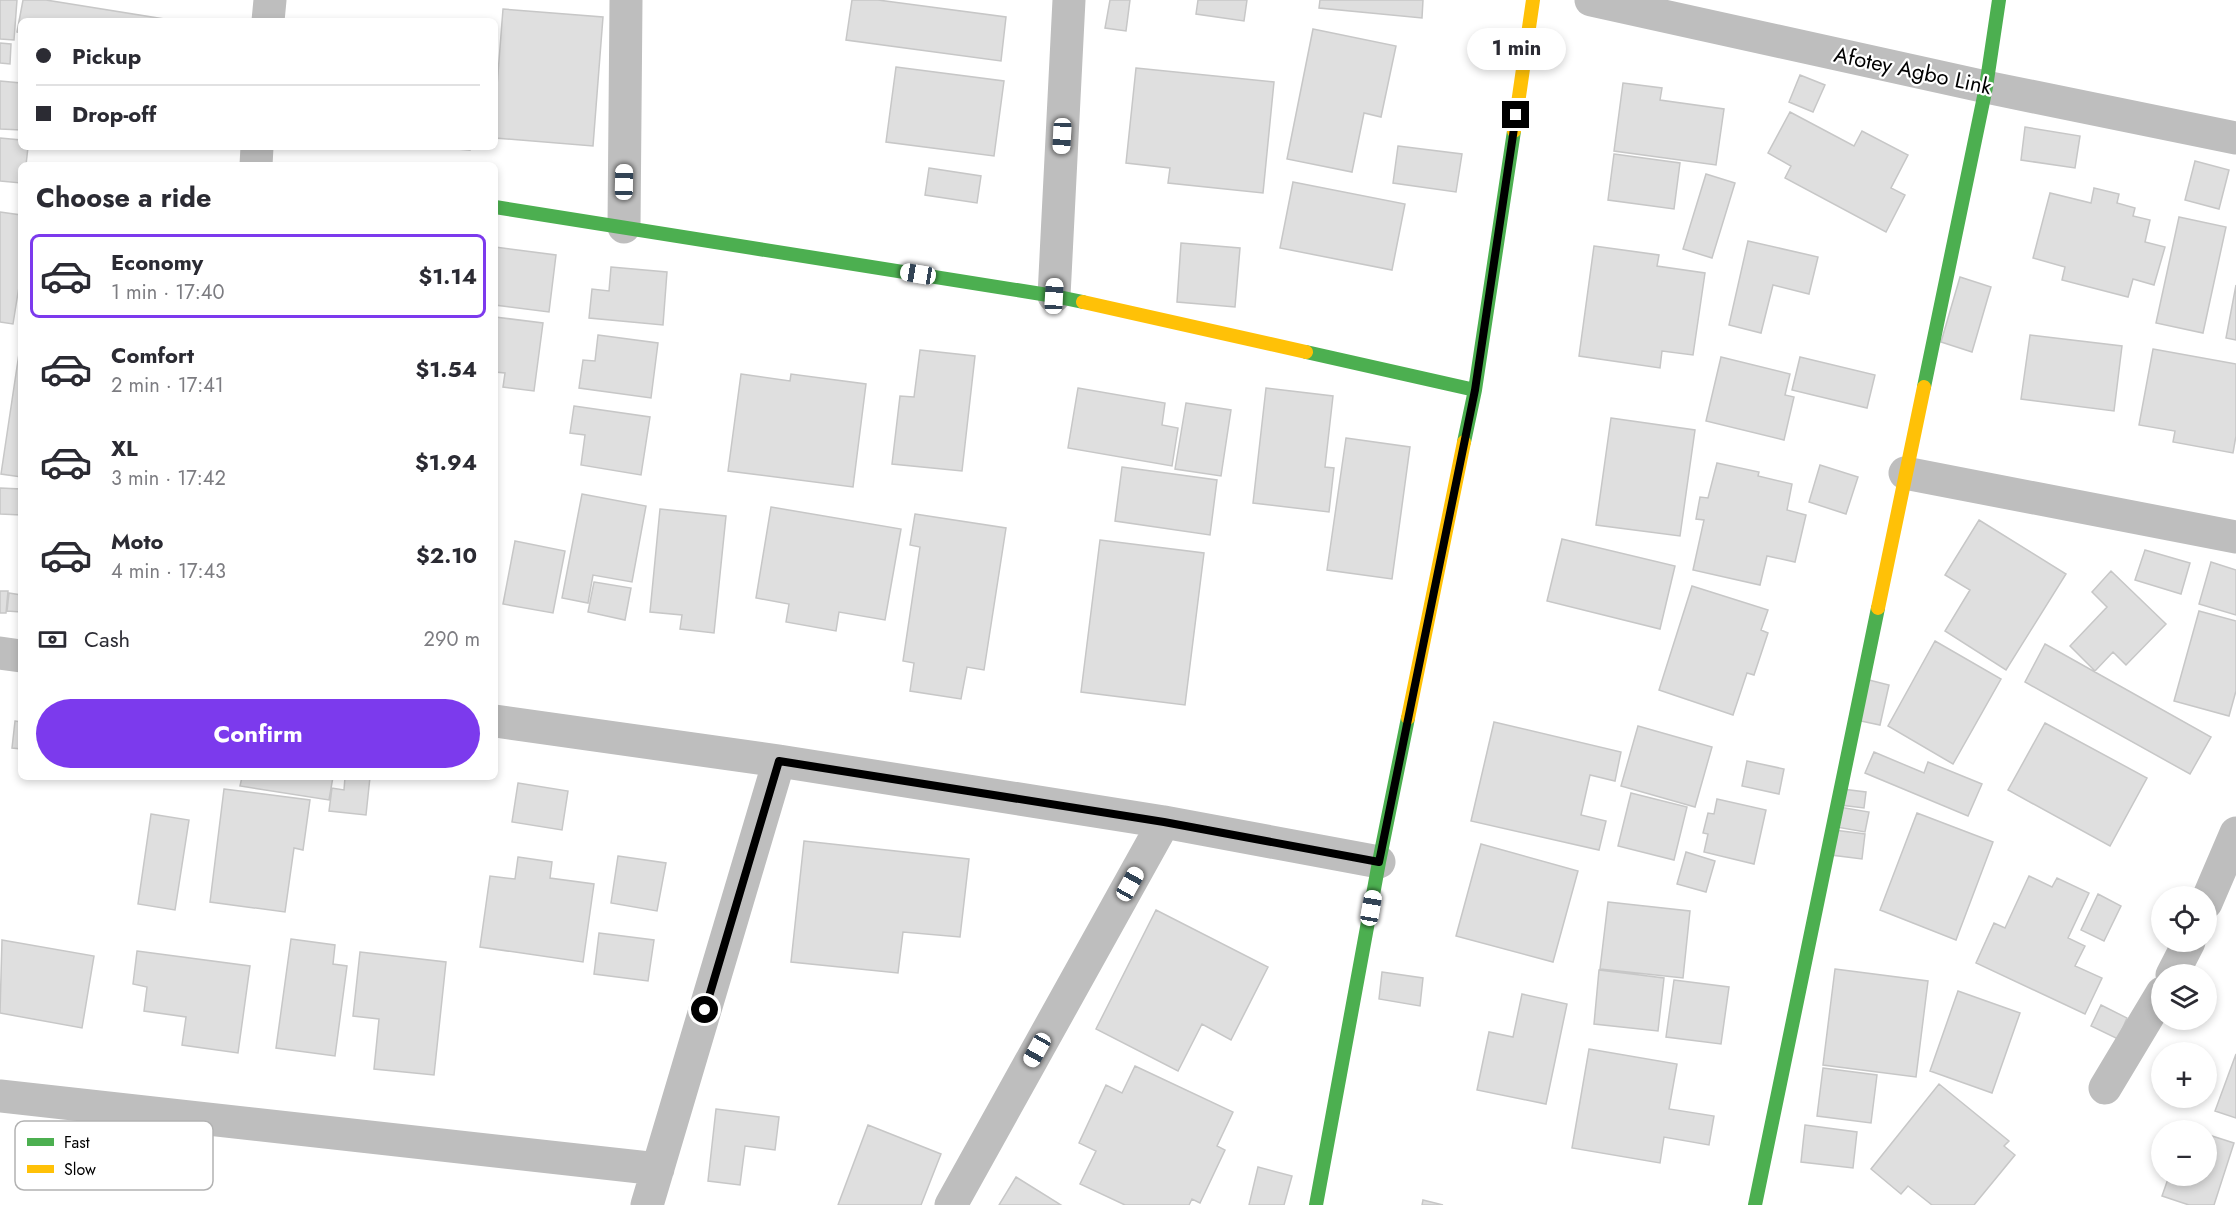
<!DOCTYPE html>
<html lang="en">
<head>
<meta charset="utf-8">
<style>
	body { margin:0; font-family:Jost,sans-serif; background:#f2f2f3; color:#2b2b33; height:100vh; display:flex; flex-direction:column; font-size:22px; white-space:nowrap }
	* { box-sizing:border-box; margin:0 }
	p { font-size:20px; color:#7c7c81 }
	.icon { flex:none; width:33px; height:33px; fill:none; stroke:currentColor; stroke-width:2; stroke-linecap:round; stroke-linejoin:round }
	.map { position:relative; flex:1; overflow:hidden }
	.details { position:absolute; left:18px; top:162px; width:480px; height:618px; display:flex; flex-direction:column; background:#fff; border-radius:9px; box-shadow:0 3px 9px #0003 }
	.details>* { flex:none }
	.top-card { position:absolute; left:18px; top:18px; width:480px; height:132px; border-radius:9px; box-shadow:0 3px 9px #0003; display:grid; align-content:center; height:132px; padding:0 18px; background:#fff }
	.controls { position:absolute; left:2151px; top:886px; display:grid; gap:12px }
	.controls a { display:grid; place-items:center; width:66px; height:66px; border-radius:50%; background:#fff; box-shadow:0 3px 9px #0003; font-size:30px }
	.end { position:absolute; width:27px; height:27px; margin:-14px; border:8px solid #000; background:#fff; box-shadow:0 0 0 3px #fff }
	.from { border-radius:50% }
	.bubble { position:absolute; height:42px; border-radius:21px; background:#fff; box-shadow:0 3px 9px #0003; font-size:20px; font-weight:700; line-height:42px; text-align:center }
	.car { position:absolute; width:18px; height:36px; margin:-18px -9px; border-radius:8px; box-shadow:0 0 4px 2px #0007; background:linear-gradient(#fff 24%,#345 0 40%,#fff 0 76%,#345 0 86%,#fff 0) }
	.top-card b { display:flex; align-items:center; gap:21px; height:57px; font-size:22px }
	.top-card b+b { border-top:2px solid #e1e1e2 }
	.top-card i { width:15px; height:15px; background:#2b2b33 }
	ul { padding:0; list-style:none }
	li { display:flex; align-items:center; gap:18px; height:84px; margin:0 12px 9px; padding:0 6px; border:3px solid transparent; border-radius:9px }
	li div { flex:1 }
	li b { display:block; font-size:22px }
	li em { font-style:normal; font-weight:700 }
	li.current { border-color:#7c3aed }
	li>.icon { width:54px; height:54px; stroke-width:1.5 }
	h2 { padding:0 18px; font-size:27px; line-height:72px }
	.pay { display:flex; align-items:center; gap:15px; height:66px; padding:0 18px; font-size:22px }
	.pay p { margin-inline-start:auto }
	.action { display:flex; gap:12px; margin-top:auto; padding:12px 18px }
	.action a { flex:1; height:69px; border-radius:36px; background:#7c3aed; color:#fff; font-size:24px; font-weight:700; line-height:69px; text-align:center }
	.map>svg:first-child { display:block }
</style>
</head>
<body>
<div class="map">
<svg width="2236" height="1205" viewBox="0 0 2236 1205">
	<rect width="100%" height="100%" fill="#fff"/>
	<path fill="#dfdfdf" stroke="#c7c7c7" stroke-width="1.5" d="M 0,0 L 17,0 L 14,40 L 0,39 Z
		M 23,0 L 46,0 L 164,19 L 164,21 L 21,21 L 21,33 L 17,32 Z
		M 852,0 L 878,0 L 1006,17 L 1001,61 L 846,40 Z
		M 1110,0 L 1130,0 L 1126,31 L 1105,28 Z
		M 1198,0 L 1247,0 L 1244,21 L 1196,14 Z
		M 1320,0 L 1423,0 L 1422,18 L 1319,8 Z
		M 503,9 L 603,17 L 593,146 L 495,138 L 495,112 Z
		M 1313,29 L 1396,46 L 1381,117 L 1364,113 L 1352,172 L 1287,159 Z
		M 0,43 L 11,44 L 10,64 L 0,63 Z
		M 896,67 L 1004,81 L 994,156 L 886,142 Z
		M 1136,68 L 1274,82 L 1263,193 L 1168,183 L 1170,168 L 1126,163 Z
		M 1800,75 L 1825,85 L 1813,112 L 1789,102 Z
		M 0,81 L 21,83 L 21,130 L 0,129 Z
		M 1623,83 L 1662,88 L 1660,100 L 1724,109 L 1716,165 L 1614,151 Z
		M 1790,112 L 1854,146 L 1862,131 L 1908,155 L 1891,188 L 1905,195 L 1886,232 L 1785,178 L 1791,166 L 1768,153 Z
		M 2025,127 L 2080,136 L 2075,168 L 2021,160 Z
		M 0,138 L 21,140 L 21,147 L 28,147 L 26,165 L 21,165 L 21,183 L 0,181 Z
		M 1398,146 L 1462,154 L 1456,192 L 1393,183 Z
		M 425,147 L 470,147 L 470,150 Z
		M 1614,154 L 1680,163 L 1674,209 L 1608,200 Z
		M 2195,161 L 2229,170 L 2219,209 L 2185,200 Z
		M 929,168 L 981,176 L 977,203 L 925,195 Z
		M 1706,174 L 1735,183 L 1712,258 L 1683,249 Z
		M 1293,182 L 1405,204 L 1392,270 L 1280,248 Z
		M 2094,188 L 2119,194 L 2117,203 L 2135,208 L 2133,216 L 2150,220 L 2145,242 L 2165,247 L 2154,285 L 2133,279 L 2128,297 L 2062,280 L 2065,267 L 2033,258 L 2050,193 L 2091,203 Z
		M 0,212 L 21,215 L 21,274 L 13,324 L 0,322 Z
		M 2179,217 L 2226,227 L 2203,333 L 2156,323 Z
		M 1748,241 L 1818,257 L 1809,294 L 1773,285 L 1761,333 L 1729,325 Z
		M 1181,243 L 1240,248 L 1235,307 L 1177,302 Z
		M 1594,246 L 1659,255 L 1657,266 L 1705,273 L 1693,355 L 1662,351 L 1660,368 L 1579,356 Z
		M 495,247 L 556,255 L 549,312 L 495,305 Z
		M 611,267 L 667,272 L 663,325 L 589,318 L 592,289 L 609,291 Z
		M 1960,277 L 1991,287 L 1972,352 L 1941,342 Z
		M 2236,285 L 2236,340 L 2226,338 Z
		M 495,317 L 543,323 L 534,391 L 503,387 L 505,373 L 495,372 Z
		M 598,335 L 658,343 L 651,398 L 579,388 L 583,360 L 595,361 Z
		M 2030,335 L 2122,346 L 2114,411 L 2021,399 Z
		M 21,340 L 21,477 L 1,474 Z
		M 2153,349 L 2236,364 L 2236,436 L 2233,453 L 2173,442 L 2175,431 L 2139,425 Z
		M 920,350 L 975,356 L 962,471 L 892,464 L 900,396 L 914,397 Z
		M 1721,357 L 1790,374 L 1785,395 L 1794,397 L 1784,440 L 1706,421 Z
		M 1800,357 L 1875,375 L 1867,408 L 1792,390 Z
		M 741,374 L 790,381 L 791,374 L 866,384 L 853,487 L 728,471 Z
		M 1078,388 L 1165,403 L 1162,425 L 1178,428 L 1172,466 L 1068,448 Z
		M 1266,388 L 1333,396 L 1325,467 L 1334,468 L 1329,512 L 1253,503 Z
		M 1186,403 L 1231,410 L 1221,476 L 1175,469 Z
		M 574,406 L 650,417 L 641,475 L 581,465 L 585,435 L 570,433 Z
		M 1611,418 L 1695,430 L 1680,536 L 1596,525 Z
		M 1346,438 L 1410,447 L 1392,579 L 1327,570 Z
		M 1717,463 L 1759,472 L 1758,476 L 1792,484 L 1787,510 L 1806,515 L 1795,562 L 1767,556 L 1760,585 L 1693,570 L 1704,520 L 1696,519 L 1700,497 L 1708,498 Z
		M 1820,465 L 1858,477 L 1846,514 L 1809,502 Z
		M 1122,467 L 1217,480 L 1210,535 L 1115,521 Z
		M 0,488 L 21,489 L 21,515 L 0,514 Z
		M 582,494 L 646,506 L 632,582 L 593,575 L 588,603 L 562,598 Z
		M 771,507 L 901,529 L 885,620 L 839,612 L 836,631 L 786,622 L 789,604 L 756,598 Z
		M 660,509 L 726,516 L 714,633 L 680,629 L 682,615 L 650,612 Z
		M 915,514 L 1006,528 L 984,670 L 967,667 L 961,699 L 910,691 L 914,663 L 903,661 L 920,547 L 910,545 Z
		M 1979,520 L 2066,574 L 2006,670 L 1945,631 L 1970,590 L 1945,575 Z
		M 1562,539 L 1675,566 L 1660,629 L 1547,601 Z
		M 1100,540 L 1204,553 L 1185,705 L 1081,692 Z
		M 515,541 L 565,551 L 553,613 L 503,604 Z
		M 2145,550 L 2190,563 L 2181,594 L 2135,580 Z
		M 2211,562 L 2236,570 L 2236,615 L 2199,604 Z
		M 2111,571 L 2166,624 L 2126,665 L 2113,652 L 2095,671 L 2070,646 L 2107,607 L 2092,592 Z
		M 594,582 L 631,588 L 625,620 L 588,612 Z
		M 1692,586 L 1768,610 L 1761,630 L 1768,633 L 1754,675 L 1747,673 L 1733,715 L 1659,690 Z
		M 0,591 L 8,591 L 6,613 L 0,613 Z
		M 9,593 L 21,595 L 21,612 L 7,611 Z
		M 2199,611 L 2236,621 L 2236,691 L 2229,716 L 2174,701 Z
		M 1935,641 L 2001,679 L 1953,764 L 1888,726 Z
		M 2045,644 L 2211,737 L 2190,774 L 2025,682 Z
		M 1865,679 L 1889,685 L 1880,725 L 1856,720 Z
		M 15,721 L 21,722 L 21,749 L 12,748 Z
		M 1494,722 L 1621,752 L 1615,781 L 1590,775 L 1581,815 L 1606,821 L 1599,850 L 1471,821 Z
		M 2045,723 L 2147,778 L 2110,846 L 2008,790 Z
		M 1638,726 L 1712,747 L 1695,807 L 1621,786 Z
		M 1874,752 L 1924,773 L 1928,762 L 1982,784 L 1968,816 L 1865,773 Z
		M 1747,761 L 1784,769 L 1779,794 L 1742,786 Z
		M 242,777 L 333,777 L 329,800 L 240,786 Z
		M 345,777 L 370,777 L 366,815 L 329,811 L 332,788 L 344,790 Z
		M 518,783 L 568,791 L 562,830 L 512,822 Z
		M 224,789 L 310,800 L 303,850 L 294,848 L 285,912 L 210,902 Z
		M 1842,789 L 1866,792 L 1864,808 L 1840,805 Z
		M 1631,793 L 1687,807 L 1674,860 L 1618,846 Z
		M 1717,799 L 1766,810 L 1754,864 L 1704,852 L 1708,834 L 1703,833 L 1708,813 L 1714,814 Z
		M 1839,807 L 1869,812 L 1865,832 L 1836,827 Z
		M 1917,813 L 1993,842 L 1956,940 L 1880,910 Z
		M 151,814 L 189,820 L 175,910 L 138,904 Z
		M 1834,830 L 1865,834 L 1862,859 L 1831,855 Z
		M 804,841 L 969,859 L 960,937 L 903,932 L 898,973 L 791,962 Z
		M 1481,844 L 1578,871 L 1553,962 L 1456,936 Z
		M 1686,852 L 1715,861 L 1706,892 L 1677,884 Z
		M 618,856 L 666,863 L 657,911 L 611,903 Z
		M 518,857 L 552,862 L 550,878 L 594,884 L 583,962 L 480,947 L 490,876 L 515,879 Z
		M 2029,876 L 2052,887 L 2057,878 L 2089,893 L 2068,938 L 2085,946 L 2075,966 L 2102,978 L 2085,1014 L 1976,963 L 1994,923 L 2005,928 Z
		M 2098,894 L 2121,906 L 2104,941 L 2081,930 Z
		M 1608,902 L 1690,911 L 1683,978 L 1600,969 Z
		M 1156,910 L 1268,967 L 1231,1040 L 1202,1024 L 1178,1071 L 1096,1029 Z
		M 599,933 L 654,940 L 648,981 L 594,974 Z
		M 291,939 L 335,945 L 333,964 L 347,966 L 335,1056 L 276,1048 Z
		M 2,940 L 94,956 L 82,1028 L 0,1013 Z
		M 137,951 L 250,966 L 238,1053 L 182,1045 L 186,1017 L 144,1011 L 147,987 L 133,984 Z
		M 360,952 L 446,962 L 434,1075 L 374,1069 L 379,1019 L 353,1016 Z
		M 1835,969 L 1928,981 L 1916,1077 L 1823,1065 Z
		M 1599,970 L 1664,978 L 1658,1031 L 1594,1024 Z
		M 1382,972 L 1423,978 L 1420,1006 L 1379,999 Z
		M 1674,980 L 1729,987 L 1721,1044 L 1666,1037 Z
		M 1958,991 L 2020,1013 L 1992,1093 L 1930,1071 Z
		M 1522,994 L 1567,1004 L 1546,1104 L 1477,1090 L 1489,1032 L 1513,1037 Z
		M 2101,1005 L 2127,1018 L 2118,1039 L 2091,1026 Z
		M 1589,1049 L 1677,1064 L 1669,1109 L 1714,1116 L 1709,1145 L 1664,1137 L 1660,1163 L 1572,1148 Z
		M 2236,1054 L 2236,1118 L 2215,1111 Z
		M 1135,1066 L 1233,1112 L 1217,1146 L 1225,1150 L 1200,1203 L 1192,1199 L 1189,1205 L 1125,1205 L 1080,1184 L 1096,1151 L 1079,1143 L 1106,1085 L 1122,1093 Z
		M 1823,1068 L 1877,1075 L 1871,1123 L 1817,1116 Z
		M 1939,1084 L 2009,1141 L 2004,1146 L 2015,1155 L 1974,1205 L 1932,1205 L 1908,1186 L 1901,1194 L 1871,1169 Z
		M 716,1109 L 779,1117 L 775,1150 L 745,1146 L 740,1185 L 708,1181 Z
		M 868,1125 L 941,1154 L 921,1205 L 838,1205 Z
		M 1805,1125 L 1857,1132 L 1853,1168 L 1801,1162 Z
		M 2206,1134 L 2234,1143 L 2214,1205 L 2189,1205 L 2162,1196 L 2169,1176 L 2206,1176 Z
		M 1258,1167 L 1292,1176 L 1284,1205 L 1249,1205 Z
		M 1016,1177 L 1061,1205 L 999,1205 Z
		M 1423,1200 L 1443,1205 L 1422,1205 Z"/>
	<g fill="none" stroke-linecap="round" stroke-linejoin="round">
		<path stroke="#bebebe" stroke-width="33" d="M 1591,0 L 1986,87 L 2236,138
			M 268,21 L 270,0
			M 256,165 L 257,147
			M 624,227 L 626,0
			M 1054,296 L 1069,0
			M 1905,473 L 2236,537
			M 0,653 L 21,656
			M 495,721 L 779,761 L 1164,822 L 1379,862
			M 2206,903 L 2236,833
			M 2172,975 L 2189,942
			M 2105,1088 L 2162,993
			M 0,1096 L 658,1169
			M 647,1205 L 779,761
			M 951,1205 L 1164,822"/>
		<path stroke="#4caf50" stroke-width="14" d="M 495,207 L 1054,296 L 1083,302
			M 1306,352 L 1475,390
			M 1924,387 L 1986,87 L 1999,0
			M 1464,442 L 1475,390 L 1514,131
			M 1316,1205 L 1379,862 L 1408,718
			M 1755,1205 L 1878,608"/>
		<path stroke="#ffc107" stroke-width="14" d="M 1514,131 L 1533,0
			M 1083,302 L 1306,352
			M 1878,608 L 1924,387
			M 1408,718 L 1464,442"/>
	</g>
	<g fill="none" stroke-linecap="round" stroke-linejoin="round">
		<path stroke="#000" stroke-width="8" d="M 705,1010 L 779,761 L 1164,822 L 1379,862 L 1475,390 L 1516,115"/>
	</g>
	<g text-anchor="middle" stroke-width="4.5" stroke-linejoin="round" paint-order="stroke">
		<g font-size="22" fill="#000" stroke="#fff">
			<text transform="translate(1913 70) rotate(12)" y="8">Afotey Agbo Link</text>
		</g>
	</g>
	<rect x="15" y="1121" width="198" height="69" rx="9" fill="#fff" stroke="#b2b2b2" stroke-width="1.5"/>
	<rect x="27" y="1138" width="27" height="8" fill="#4caf50"/>
	<rect x="27" y="1165" width="27" height="8" fill="#ffc107"/>
	<g font-size="16" fill="#000">
		<text x="64" y="1148">Fast</text>
		<text x="64" y="1175">Slow</text>
	</g>
</svg>
<div class="controls">
<a><svg class="icon" aria-label="locate" viewBox="0 0 24 24"><circle cx="12" cy="12" r="6"/><path d="M12 2v4M12 18v4M2 12h4M18 12h4"/></svg></a>
<a><svg class="icon" aria-label="layers" viewBox="0 0 24 24"><path d="M12 4l9 5-9 5-9-5zM3 14l9 5 9-5"/></svg></a>
<a>+</a>
<a>−</a>
</div>
<i class="end from" style="left:705px;top:1010px"></i>
<i class="end" style="left:1516px;top:115px"></i>
<div class="bubble" style="left:1467px;top:28px;width:99px">1 min</div>
<i class="car" style="left:1062px;top:136px;rotate:183deg"></i>
<i class="car" style="left:624px;top:182px;rotate:1deg"></i>
<i class="car" style="left:918px;top:274px;rotate:279deg"></i>
<i class="car" style="left:1054px;top:296px;rotate:3deg"></i>
<i class="car" style="left:1130px;top:884px;rotate:29deg"></i>
<i class="car" style="left:1371px;top:908px;rotate:10deg"></i>
<i class="car" style="left:1037px;top:1050px;rotate:209deg"></i>
<div class="top-card">
<b><i class="from"></i>Pickup</b>
<b><i></i>Drop-off</b>
</div>
<section class="details">
<h2>Choose a ride</h2>
<ul>
<li class="current"><svg class="icon" aria-label="car" viewBox="0 0 24 24"><path d="M5 17H2v-5l4-1 3-4h7l3 4 3 1v5h-3M9 17h6M6 11h13"/><circle cx="7" cy="17" r="2"/><circle cx="17" cy="17" r="2"/></svg><div><b>Economy</b><p>1 min · 17:40</p></div><em>$1.14</em></li>
<li><svg class="icon" aria-label="car" viewBox="0 0 24 24"><path d="M5 17H2v-5l4-1 3-4h7l3 4 3 1v5h-3M9 17h6M6 11h13"/><circle cx="7" cy="17" r="2"/><circle cx="17" cy="17" r="2"/></svg><div><b>Comfort</b><p>2 min · 17:41</p></div><em>$1.54</em></li>
<li><svg class="icon" aria-label="car" viewBox="0 0 24 24"><path d="M5 17H2v-5l4-1 3-4h7l3 4 3 1v5h-3M9 17h6M6 11h13"/><circle cx="7" cy="17" r="2"/><circle cx="17" cy="17" r="2"/></svg><div><b>XL</b><p>3 min · 17:42</p></div><em>$1.94</em></li>
<li><svg class="icon" aria-label="car" viewBox="0 0 24 24"><path d="M5 17H2v-5l4-1 3-4h7l3 4 3 1v5h-3M9 17h6M6 11h13"/><circle cx="7" cy="17" r="2"/><circle cx="17" cy="17" r="2"/></svg><div><b>Moto</b><p>4 min · 17:43</p></div><em>$2.10</em></li>
</ul>
<div class="pay"><svg class="icon" aria-label="cash" viewBox="0 0 24 24"><path d="M3 7h18v10H3z"/><circle cx="12" cy="12" r="2"/></svg>Cash<p>290 m</p></div>
<div class="action"><a>Confirm</a></div>
</section>
</div>
</body>
</html>
